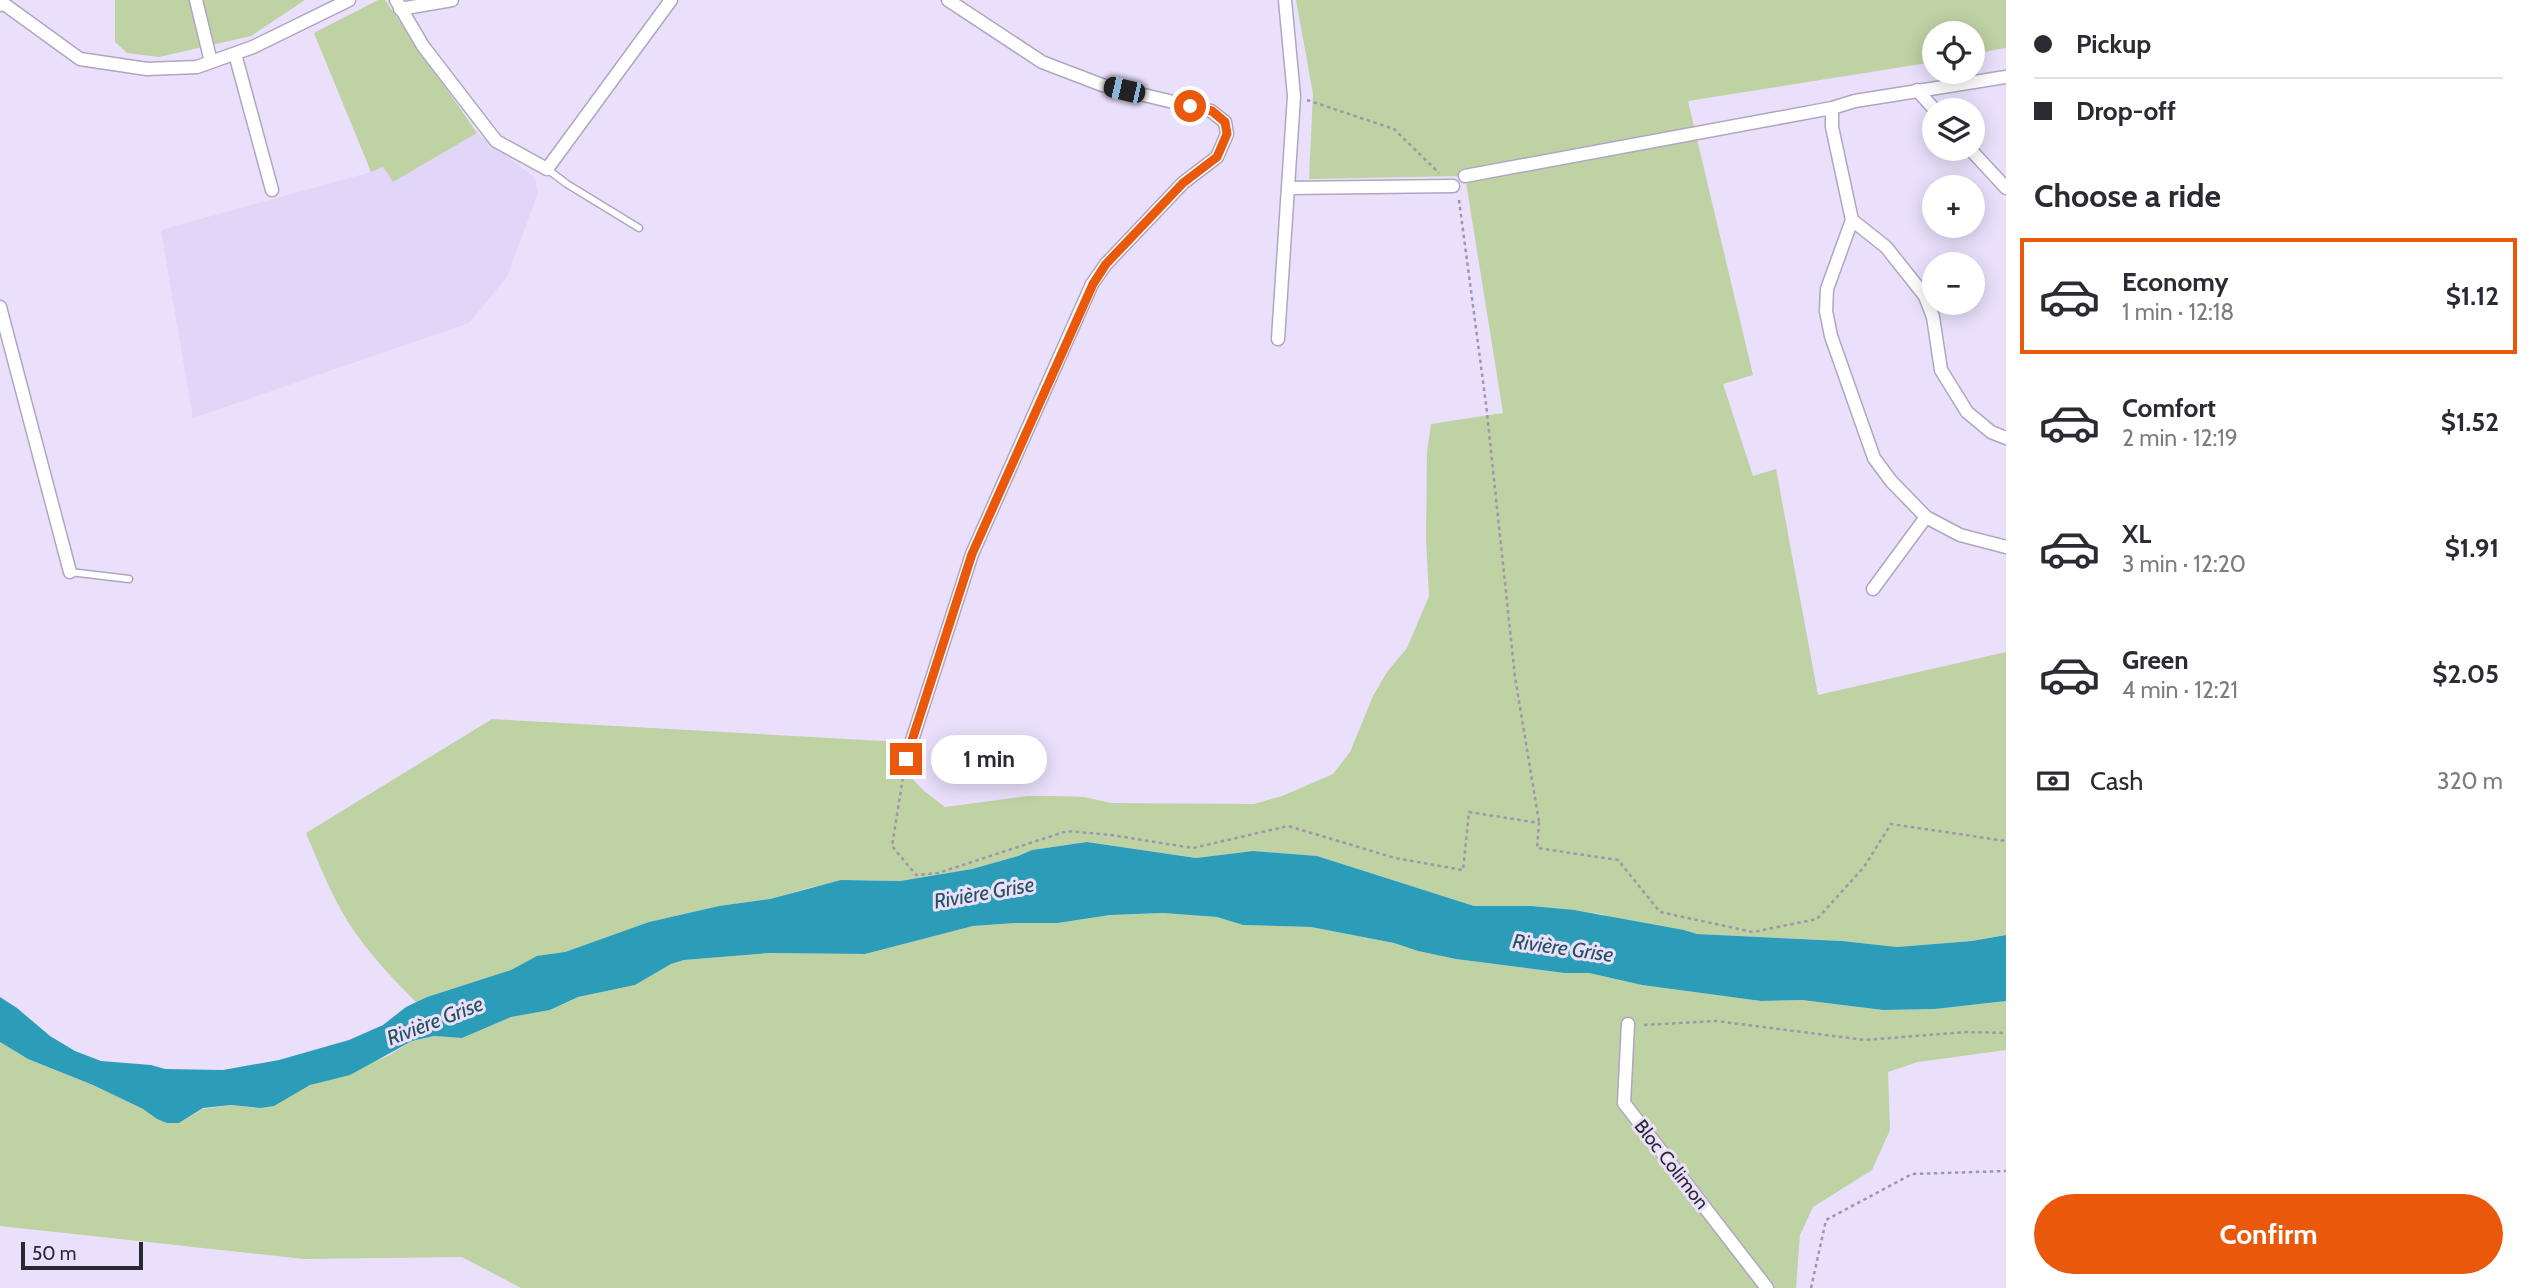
<!DOCTYPE html>
<html lang="en">
<head>
<meta charset="utf-8">
<style>
	body { margin:0; font-family:Cabin,sans-serif; background:#f2f2f3; color:#2b2b33; height:100vh; display:flex; flex-direction:column; font-size:26px; white-space:nowrap }
	* { box-sizing:border-box; margin:0 }
	p { font-size:23px; color:#7c7c81 }
	.icon { flex:none; width:38px; height:38px; fill:none; stroke:currentColor; stroke-width:2; stroke-linecap:round; stroke-linejoin:round }
	.map { position:relative; flex:1; overflow:hidden }
	.drawer { display:flex; flex-direction:column; background:#fff; width:525px }
	.drawer>* { flex:none }
	.top-card { display:grid; align-content:center; height:154px; padding:0 28px; background:#fff }
	.fabs { position:absolute; left:1922px; top:21px; display:grid; gap:14px }
	.fabs a { display:grid; place-items:center; width:63px; height:63px; border-radius:50%; background:#fff; box-shadow:0 4px 18px #0003; font-size:35px }
	.scale { position:absolute; left:21px; bottom:18px; width:122px; box-sizing:border-box; padding-left:7px; border:4px solid #2b2731; border-top:0; font-size:19px; line-height:24px; white-space:nowrap; color:#2b2731; -webkit-text-stroke:5px #eae0fc; paint-order:stroke }
	.end { position:absolute; width:32px; height:32px; margin:-16px; border:9px solid #ea580c; background:#fff; box-shadow:0 0 0 4px #fff }
	.from { border-radius:50% }
	.bubble { position:absolute; height:49px; border-radius:24px; background:#fff; box-shadow:0 4px 18px #0003; font-size:23px; font-weight:700; line-height:49px; text-align:center }
	.car { position:absolute; width:21px; height:42px; margin:-21px -10px; border-radius:9px; box-shadow:0 0 5px 2px #0007; background:linear-gradient(#222 24%,#8ab4d8 0 40%,#222 0 76%,#8ab4d8 0 86%,#222 0) }
	.top-card b { display:flex; align-items:center; gap:24px; height:66px; font-size:26px }
	.top-card b+b { border-top:2px solid #e1e1e2 }
	.top-card i { width:18px; height:18px; background:#2b2b33 }
	ul { padding:0; list-style:none }
	li { display:flex; align-items:center; gap:21px; height:116px; margin:0 14px 10px; padding:0 14px; border:4px solid transparent; border-radius:0px }
	li div { flex:1 }
	li b { display:block; font-size:26px }
	li em { font-style:normal; font-weight:700 }
	li.active { border-color:#ea580c }
	li>.icon { width:63px; height:63px; stroke-width:1.5 }
	h2 { padding:0 28px; font-size:32px; line-height:84px }
	.pay { display:flex; align-items:center; gap:18px; height:77px; padding:0 28px; font-size:26px }
	.pay p { margin-inline-start:auto }
	.primary-button { display:flex; gap:14px; margin-top:auto; padding:14px 28px }
	.primary-button a { flex:1; height:80px; border-radius:42px; background:#ea580c; color:#fff; font-size:28px; font-weight:700; line-height:80px; text-align:center }
	main { display:flex; flex:1; min-height:0 }
	.map>svg:first-child { display:block }
</style>
</head>
<body>
<main>
<div class="map">
<svg width="2006" height="1288" viewBox="0 0 2006 1288">
	<rect width="100%" height="100%" fill="#eae0fc"/>
	<path fill="#e1d5f8" d="M 477,133 L 535,178 L 538,193 L 507,277 L 469,323 L 193,418 L 161,230 L 371,172 L 383,167 L 393,182 Z"/>
	<path fill="#bed2a3" d="M 115,0 L 305,0 L 251,36 L 159,57 L 127,53 L 115,42 Z
		M 378,0 L 385,0 L 477,133 L 393,182 L 383,167 L 371,172 L 314,33 Z
		M 1296,0 L 2006,0 L 2006,48 L 1972,54 L 1972,33 L 1934,33 L 1934,62 L 1688,101 L 1753,375 L 1723,384 L 1753,476 L 1776,469 L 1818,695 L 2006,652 L 2006,935 L 1972,941 L 1897,947 L 1842,941 L 1697,934 L 1684,930 L 1614,919 L 1602,914 L 1531,906 L 1474,906 L 1317,856 L 1253,851 L 1196,858 L 1087,842 L 1032,850 L 1018,856 L 972,869 L 900,881 L 855,880 L 812,887 L 770,899 L 719,906 L 649,922 L 565,952 L 537,957 L 511,970 L 427,997 L 417,1003 C 393,979 369,954 350,925 C 332,897 319,864 306,833 L 492,719 L 901,742 L 894,759 L 924,791 L 945,807 L 1028,796 L 1056,796 L 1084,797 L 1111,803 L 1254,804 L 1282,796 L 1333,774 L 1350,752 L 1373,696 L 1387,672 L 1407,648 L 1429,596 L 1426,539 L 1427,452 L 1431,424 L 1503,413 L 1465,176 L 1309,179 L 1313,94 Z
		M 1163,913 L 1217,917 L 1243,925 L 1311,927 L 1394,943 L 1418,951 L 1456,959 L 1564,973 L 1589,973 L 1642,985 L 1761,1001 L 1802,1000 L 1883,1010 L 1935,1009 L 2006,1001 L 2006,1050 L 1918,1062 L 1888,1072 L 1890,1130 L 1872,1170 L 1813,1207 L 1800,1235 L 1796,1288 L 521,1288 L 462,1257 L 304,1259 L 0,1226 L 0,1042 L 28,1059 L 93,1085 L 143,1109 L 157,1119 L 179,1123 L 203,1109 L 231,1105 L 259,1108 L 310,1085 L 388,1056 L 412,1041 L 434,1036 L 462,1038 L 511,1017 L 550,1010 L 578,997 L 635,985 L 671,964 L 684,960 L 769,953 L 865,954 L 973,926 L 1015,923 L 1058,923 L 1110,915 Z"/>
	<path fill="#2c9db8" d="M 1087,842 L 1196,858 L 1253,851 L 1317,856 L 1474,906 L 1531,906 L 1574,910 L 1684,930 L 1697,934 L 1842,941 L 1897,947 L 1972,941 L 2006,935 L 2006,1001 L 1935,1009 L 1883,1010 L 1802,1000 L 1761,1001 L 1642,985 L 1589,973 L 1564,973 L 1456,959 L 1418,951 L 1394,943 L 1311,927 L 1243,925 L 1217,917 L 1163,913 L 1110,915 L 1058,923 L 1015,923 L 973,926 L 865,954 L 769,953 L 684,960 L 671,964 L 635,985 L 578,997 L 550,1010 L 511,1017 L 462,1038 L 434,1036 L 412,1041 L 350,1075 L 310,1085 L 274,1106 L 260,1108 L 231,1105 L 203,1108 L 179,1123 L 167,1123 L 157,1119 L 143,1109 L 93,1085 L 28,1059 L 0,1042 L 0,997 L 17,1008 L 50,1036 L 75,1051 L 101,1061 L 151,1065 L 165,1069 L 223,1070 L 279,1060 L 349,1040 L 383,1025 L 406,1007 L 427,997 L 511,970 L 537,956 L 565,952 L 649,922 L 719,906 L 770,899 L 841,880 L 900,881 L 972,869 L 1018,856 L 1032,850 Z"/>
	<g fill="none" stroke-linecap="round" stroke-linejoin="round">
		<defs>
			<path id="lane" d="M 547,169 L 567,184 L 639,228
				M 70,572 L 129,579"/>
			<path id="street" d="M 196,0 L 211,62
				M 396,0 L 423,46 L 496,141 L 547,169 L 671,0
				M 0,5 L 4,4 L 80,59 L 147,69 L 197,67 L 253,47 L 349,0
				M 400,9 L 452,0
				M 235,54 L 272,190
				M 2006,77 L 1855,101 L 1832,108 L 1832,127 L 1852,220 L 1827,289 L 1826,311 L 1831,336 L 1874,458 L 1891,481 L 1926,517 L 1960,535 L 2006,547
				M 1917,90 L 1935,110
				M 1970,149 L 2006,188
				M 1465,176 L 1832,108
				M 1288,188 L 1453,186
				M 1852,220 L 1886,247 L 1925,296 L 1933,317 L 1941,370 L 1967,412 L 1991,432 L 2006,438
				M 0,307 L 70,572
				M 1278,339 L 1294,96 L 1285,0
				M 1873,589 L 1926,517
				M 906,759 L 972,554 L 1092,284 L 1106,264 L 1183,183 L 1217,157 L 1227,134 L 1225,122 L 1211,111 L 1102,85 L 1042,62 L 948,0
				M 1628,1024 L 1624,1103 L 1767,1288"/>
		</defs>
		<use href="#lane" stroke="#afa6c0" stroke-width="9"/>
		<use href="#street" stroke="#afa6c0" stroke-width="15"/>
		<path stroke="#9e96ab" stroke-width="2.5" stroke-dasharray="3.5 3.5" stroke-linecap="butt" d="M 1307,100 L 1394,129 L 1439,173
			M 1459,200 L 1486,404 L 1515,677 L 1539,822
			M 904,771 L 892,846 L 916,875 L 938,873 L 1067,831 L 1111,835 L 1193,848 L 1288,826 L 1395,858 L 1463,870 L 1469,812 L 1539,823 L 1537,848 L 1618,860 L 1660,912 L 1753,932 L 1817,919 L 1864,867 L 1891,824 L 2006,841
			M 1644,1025 L 1716,1021 L 1865,1040 L 1966,1032 L 2006,1033
			M 1811,1288 L 1826,1220 L 1912,1174 L 2006,1171"/>
		<use href="#lane" stroke="#fff" stroke-width="6"/>
		<use href="#street" stroke="#fff" stroke-width="12"/>
	</g>
	<g fill="none" stroke-linecap="round" stroke-linejoin="round">
		<path stroke="#ea580c" stroke-width="9" d="M 906,759 L 972,554 L 1093,284 L 1106,264 L 1183,183 L 1217,157 L 1227,134 L 1225,122 L 1212,111 L 1190,106"/>
	</g>
	<g text-anchor="middle" stroke-width="6" stroke-linejoin="round" paint-order="stroke">
		<g font-size="19" fill="#2b2731" stroke="#eae0fc">
			<text transform="translate(1672 1164) rotate(52)" y="7">Bloc Colimon</text>
		</g>
		<g font-size="21" font-style="italic" fill="#25525f" stroke="#eae0fc">
			<text transform="translate(984 893) rotate(-10)" y="7">Rivière Grise</text>
			<text transform="translate(1563 948) rotate(8)" y="7">Rivière Grise</text>
			<text transform="translate(435 1021) rotate(-21)" y="7">Rivière Grise</text>
		</g>
	</g>
</svg>
<div class="fabs">
<a><svg class="icon" aria-label="locate" viewBox="0 0 24 24"><circle cx="12" cy="12" r="6"/><path d="M12 2v4M12 18v4M2 12h4M18 12h4"/></svg></a>
<a><svg class="icon" aria-label="layers" viewBox="0 0 24 24"><path d="M12 4l9 5-9 5-9-5zM3 14l9 5 9-5"/></svg></a>
<a>+</a>
<a>−</a>
</div>
<div class="scale">50 m</div>
<i class="end from" style="left:1190px;top:106px"></i>
<i class="end" style="left:906px;top:759px"></i>
<div class="bubble" style="left:931px;top:735px;width:116px">1 min</div>
<i class="car" style="left:1124px;top:90px;rotate:283deg"></i>
</div>
<section class="drawer">
<div class="top-card">
<b><i class="from"></i>Pickup</b>
<b><i></i>Drop-off</b>
</div>
<h2>Choose a ride</h2>
<ul>
<li class="active"><svg class="icon" aria-label="car" viewBox="0 0 24 24"><path d="M5 17H2v-5l4-1 3-4h7l3 4 3 1v5h-3M9 17h6M6 11h13"/><circle cx="7" cy="17" r="2"/><circle cx="17" cy="17" r="2"/></svg><div><b>Economy</b><p>1 min · 12:18</p></div><em>$1.12</em></li>
<li><svg class="icon" aria-label="car" viewBox="0 0 24 24"><path d="M5 17H2v-5l4-1 3-4h7l3 4 3 1v5h-3M9 17h6M6 11h13"/><circle cx="7" cy="17" r="2"/><circle cx="17" cy="17" r="2"/></svg><div><b>Comfort</b><p>2 min · 12:19</p></div><em>$1.52</em></li>
<li><svg class="icon" aria-label="car" viewBox="0 0 24 24"><path d="M5 17H2v-5l4-1 3-4h7l3 4 3 1v5h-3M9 17h6M6 11h13"/><circle cx="7" cy="17" r="2"/><circle cx="17" cy="17" r="2"/></svg><div><b>XL</b><p>3 min · 12:20</p></div><em>$1.91</em></li>
<li><svg class="icon" aria-label="car" viewBox="0 0 24 24"><path d="M5 17H2v-5l4-1 3-4h7l3 4 3 1v5h-3M9 17h6M6 11h13"/><circle cx="7" cy="17" r="2"/><circle cx="17" cy="17" r="2"/></svg><div><b>Green</b><p>4 min · 12:21</p></div><em>$2.05</em></li>
</ul>
<div class="pay"><svg class="icon" aria-label="cash" viewBox="0 0 24 24"><path d="M3 7h18v10H3z"/><circle cx="12" cy="12" r="2"/></svg>Cash<p>320 m</p></div>
<div class="primary-button"><a>Confirm</a></div>
</section>
</main>
</body>
</html>
